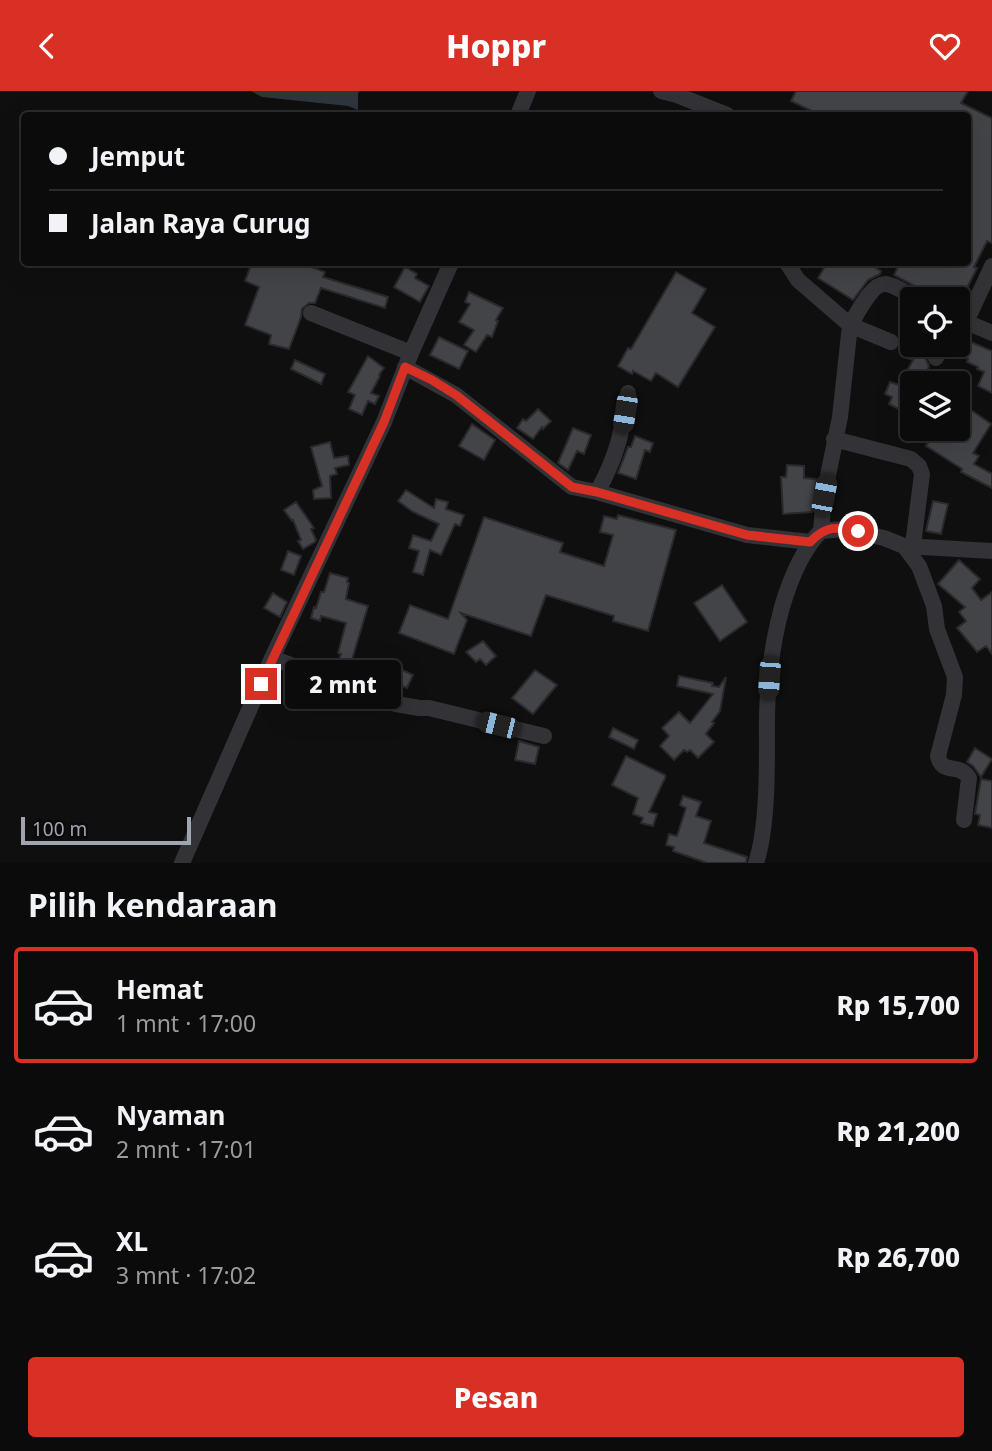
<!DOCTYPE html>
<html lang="id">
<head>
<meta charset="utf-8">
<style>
	body { margin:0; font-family:"Noto Sans",sans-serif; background:#19191a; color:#f1f3f6; height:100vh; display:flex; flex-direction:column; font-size:26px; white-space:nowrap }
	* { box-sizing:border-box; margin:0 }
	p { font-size:23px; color:#9a9b9d }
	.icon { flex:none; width:38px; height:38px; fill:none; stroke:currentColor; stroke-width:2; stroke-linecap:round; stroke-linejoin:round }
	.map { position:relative; height:772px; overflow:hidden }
	.details { display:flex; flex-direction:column; background:#0b0b0c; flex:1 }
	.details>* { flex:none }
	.hud { position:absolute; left:21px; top:21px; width:950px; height:154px; border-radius:7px; box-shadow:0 7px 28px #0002,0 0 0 2px #2b2b2d; display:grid; align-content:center; height:154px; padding:0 28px; background:#0b0b0c }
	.controls { position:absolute; left:900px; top:196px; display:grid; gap:14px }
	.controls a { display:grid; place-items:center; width:70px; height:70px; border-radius:7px; background:#0b0b0c; box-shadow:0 7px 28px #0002,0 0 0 2px #2b2b2d; font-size:35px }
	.scale { position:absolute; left:21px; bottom:18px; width:170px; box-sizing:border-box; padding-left:7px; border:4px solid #a1a5b0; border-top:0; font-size:19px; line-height:24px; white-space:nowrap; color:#a1a5b0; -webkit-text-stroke:5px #0a0a0b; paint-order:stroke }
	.end { position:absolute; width:32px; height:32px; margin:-16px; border:9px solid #d93025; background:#fff; box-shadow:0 0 0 4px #fff }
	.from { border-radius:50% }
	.bubble { position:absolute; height:49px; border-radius:7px; background:#0b0b0c; box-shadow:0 7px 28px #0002,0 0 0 2px #2b2b2d; font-size:23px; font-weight:800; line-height:49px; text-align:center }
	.car { position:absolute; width:21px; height:42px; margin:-21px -10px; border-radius:9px; box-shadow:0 0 5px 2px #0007; background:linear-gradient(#222 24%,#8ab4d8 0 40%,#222 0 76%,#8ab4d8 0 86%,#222 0) }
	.hud b { display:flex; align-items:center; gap:24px; height:66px; font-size:26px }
	.hud b+b { border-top:2px solid #2b2b2d }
	.hud i { width:18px; height:18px; background:#f1f3f6 }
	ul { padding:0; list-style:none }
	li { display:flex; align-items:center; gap:21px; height:116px; margin:0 14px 10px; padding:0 14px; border:4px solid transparent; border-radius:7px }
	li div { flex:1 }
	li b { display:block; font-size:26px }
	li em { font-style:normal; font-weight:800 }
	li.selected { border-color:#d93025 }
	li>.icon { width:63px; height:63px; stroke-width:1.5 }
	h2 { padding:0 28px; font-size:32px; line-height:84px }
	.primary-button { display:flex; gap:14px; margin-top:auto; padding:14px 28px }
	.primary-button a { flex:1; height:80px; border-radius:7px; background:#d93025; color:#fff; font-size:28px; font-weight:800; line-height:80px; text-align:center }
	header { display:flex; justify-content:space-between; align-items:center; height:91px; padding:0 28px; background:#d93025; color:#fff; font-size:32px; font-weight:800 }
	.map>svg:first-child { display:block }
</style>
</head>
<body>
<header><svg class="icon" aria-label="back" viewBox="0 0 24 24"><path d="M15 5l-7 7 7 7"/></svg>Hoppr<svg class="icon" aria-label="heart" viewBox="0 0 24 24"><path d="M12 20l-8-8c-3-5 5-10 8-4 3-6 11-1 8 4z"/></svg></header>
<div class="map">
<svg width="992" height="772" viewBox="0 0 992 772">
	<rect width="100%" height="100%" fill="#0f0f10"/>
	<path fill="#2e353c" d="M 251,0 L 360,0 L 358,2 L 358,19 L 348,15 L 262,6 Z"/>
	<path fill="#434448" stroke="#2a292c" stroke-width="2" d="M 796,0 L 968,0 L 961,12 L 992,27 L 992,152 L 987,150 L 974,176 L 977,177 L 966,199 L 969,201 L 961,218 L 957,218 L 957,208 L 931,208 L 927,207 L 922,199 L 894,184 L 900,172 L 968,172 L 968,24 L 820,24 L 791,10 Z
		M 256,172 L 300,172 L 325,181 L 323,186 L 388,206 L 385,217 L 321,197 L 315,212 L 309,212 L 302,218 L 301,226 L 289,258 L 269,253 L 271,244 L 245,234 L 259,196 L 245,190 L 251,174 L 255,175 Z
		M 827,172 L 867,172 L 881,180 L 880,183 L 868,189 L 853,209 L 818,187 Z
		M 405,176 L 417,183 L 415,187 L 429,195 L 420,211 L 394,196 Z
		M 676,181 L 706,198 L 692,222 L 715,236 L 678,296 L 656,282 L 651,290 L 633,280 L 632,283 L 618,275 L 628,257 L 631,258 Z
		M 469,201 L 503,217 L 496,229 L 498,230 L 492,246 L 487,244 L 476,261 L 464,254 L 474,239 L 459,231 L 470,213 L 465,211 Z
		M 439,246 L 468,260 L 459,278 L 430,264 Z
		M 964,248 L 992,260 L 992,302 L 978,295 L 984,281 L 977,278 L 978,276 L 967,271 L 968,268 L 957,264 Z
		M 911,254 L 921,254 L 921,256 L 928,259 L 926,268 L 929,275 L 923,292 L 912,292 L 912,325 L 889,313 L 892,306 L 885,303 L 890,291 L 899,294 L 913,269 L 905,266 Z
		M 368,265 L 384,277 L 379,284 L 380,285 L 371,302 L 379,305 L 375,313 L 368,310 L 362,324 L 349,318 L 355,304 L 348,301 Z
		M 295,269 L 325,283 L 321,293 L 291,278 Z
		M 957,309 L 991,333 L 973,362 L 979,365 L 974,373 L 992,383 L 992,397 L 961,381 L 962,378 L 926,355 L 937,338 L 957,338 Z
		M 538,318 L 551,330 L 543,338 L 542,336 L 533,348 L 517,337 L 523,328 L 526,330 Z
		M 472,333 L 495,349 L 484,369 L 459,355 Z
		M 573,337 L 591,344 L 584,363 L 577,360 L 568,379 L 558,372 Z
		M 635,345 L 653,352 L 650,361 L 645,359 L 636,388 L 618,382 L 628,356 L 631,356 Z
		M 330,351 L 334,367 L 348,365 L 349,374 L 335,377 L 337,383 L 330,385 L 331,407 L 314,408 L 313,399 L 322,395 L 311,356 Z
		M 787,374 L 804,375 L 804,387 L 817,388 L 812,421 L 783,423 L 781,386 L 786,386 Z
		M 406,399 L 434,417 L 436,408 L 448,411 L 446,418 L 464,424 L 460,435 L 455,433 L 441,464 L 430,459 L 423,484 L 413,481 L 419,460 L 409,457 L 413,444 L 431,450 L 439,433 L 413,421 L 398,410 Z
		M 933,410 L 948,413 L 941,443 L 926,440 Z
		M 296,411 L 314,437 L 311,438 L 316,449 L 315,451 L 303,458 L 298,450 L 301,449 L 293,429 L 292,430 L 284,419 Z
		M 618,424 L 676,439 L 648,540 L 613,530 L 614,525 L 546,504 L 531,545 L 461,522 L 467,529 L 454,563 L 399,542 L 410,514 L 448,528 L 484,426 L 563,452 L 560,461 L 604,475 L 613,444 L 600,441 L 604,425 L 617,428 Z
		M 288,460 L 301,465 L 294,484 L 281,479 Z
		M 959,469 L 980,488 L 972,497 L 981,509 L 992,501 L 992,563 L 986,555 L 977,561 L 957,537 L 966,530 L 959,521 L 965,516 L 938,493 Z
		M 330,482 L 348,487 L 347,491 L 349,492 L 346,508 L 368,515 L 351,572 L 371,579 L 366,591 L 335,579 L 341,563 L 338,562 L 346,532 L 321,525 L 320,530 L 311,527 L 314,516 L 316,517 L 321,501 L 324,501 Z
		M 722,494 L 747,531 L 720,550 L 694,512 Z
		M 273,502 L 287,511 L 280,526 L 264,517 Z
		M 483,550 L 496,565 L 486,574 L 480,568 L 476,571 L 466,561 Z
		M 396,576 L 413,584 L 407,597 L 390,590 Z
		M 535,579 L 557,594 L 533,623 L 512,607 Z
		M 679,585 L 713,592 L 712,595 L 719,596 L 726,586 L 720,620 L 712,631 L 714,632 L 706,643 L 714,651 L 698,667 L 690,659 L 687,661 L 684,659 L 674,669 L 660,655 L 669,645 L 662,637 L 679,621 L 690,632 L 713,603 L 677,595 Z
		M 613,637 L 638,649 L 634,658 L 609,646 Z
		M 519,650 L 539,656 L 535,673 L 515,669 Z
		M 975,657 L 992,668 L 981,686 L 973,675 L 967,671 Z
		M 626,665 L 665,684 L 665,687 L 649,721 L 657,723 L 653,735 L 641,732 L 643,727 L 633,723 L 638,707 L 612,694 Z
		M 981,688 L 992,690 L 992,737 L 978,734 L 980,724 L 975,723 Z
		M 683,705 L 701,711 L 696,725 L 711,730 L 704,752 L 747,766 L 746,772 L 707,772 L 673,760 L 674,756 L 666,754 L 669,743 L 677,745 L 686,717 L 680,714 Z"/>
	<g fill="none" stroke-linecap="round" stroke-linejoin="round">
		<path stroke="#333337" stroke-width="16" d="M 661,0 L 677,4 L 727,24
			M 518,24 L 528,0
			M 311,222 L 411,262
			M 959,228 L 992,242
			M 966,231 L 992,175
			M 891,251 L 850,234 C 857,223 872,191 886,193 C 896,194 908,204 917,208
			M 936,267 L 941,254
			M 405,276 L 456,304 L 572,396 L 597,401 L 747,444 L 810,451
			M 834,348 L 911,368 L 919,375 L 922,383 L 913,454
			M 597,401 C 617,366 622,341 628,302
			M 821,440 L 843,438 L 884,447 L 904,455 L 919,475 L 934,515 L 937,538 L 955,586 L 954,604 L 938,665 C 942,685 960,671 969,687 L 964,729
			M 904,455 L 992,460
			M 272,567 L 396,613 L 419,617 L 429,617 L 544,645
			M 182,772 L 272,567 L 384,331 L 411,262 L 451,172
			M 756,772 C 767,738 767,685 767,649 C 766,604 770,560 782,516 C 790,489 801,460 821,440 L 824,404 L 840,326 L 850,234 L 798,189 L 787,172"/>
	</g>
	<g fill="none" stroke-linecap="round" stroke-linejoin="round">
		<path stroke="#d93025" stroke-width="9" d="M 261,593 L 384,331 L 405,276 L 432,289 L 456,304 L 572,396 L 597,401 L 747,444 L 810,451 C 827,434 836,436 858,440"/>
	</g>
</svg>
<div class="controls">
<a><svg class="icon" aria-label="locate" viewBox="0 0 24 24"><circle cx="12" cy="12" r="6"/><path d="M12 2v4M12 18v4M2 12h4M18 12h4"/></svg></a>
<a><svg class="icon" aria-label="layers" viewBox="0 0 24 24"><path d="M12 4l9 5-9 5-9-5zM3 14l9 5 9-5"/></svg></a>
</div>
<div class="scale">100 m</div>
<i class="end from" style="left:858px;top:440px"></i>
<i class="end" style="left:261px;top:593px"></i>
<div class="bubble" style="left:285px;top:569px;width:116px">2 mnt</div>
<i class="car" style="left:625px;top:321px;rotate:189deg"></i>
<i class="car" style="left:824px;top:404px;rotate:11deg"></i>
<i class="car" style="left:769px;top:587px;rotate:184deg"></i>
<i class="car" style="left:498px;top:634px;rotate:284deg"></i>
<div class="hud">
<b><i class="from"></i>Jemput</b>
<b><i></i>Jalan Raya Curug</b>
</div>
</div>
<section class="details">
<h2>Pilih kendaraan</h2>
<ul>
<li class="selected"><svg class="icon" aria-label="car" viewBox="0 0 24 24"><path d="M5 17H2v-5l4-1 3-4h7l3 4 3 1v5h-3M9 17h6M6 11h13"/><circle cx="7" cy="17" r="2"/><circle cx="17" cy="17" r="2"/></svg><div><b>Hemat</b><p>1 mnt · 17:00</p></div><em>Rp 15,700</em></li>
<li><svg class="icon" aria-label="car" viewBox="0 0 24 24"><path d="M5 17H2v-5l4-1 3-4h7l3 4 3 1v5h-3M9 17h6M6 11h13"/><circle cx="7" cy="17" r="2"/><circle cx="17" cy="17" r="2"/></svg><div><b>Nyaman</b><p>2 mnt · 17:01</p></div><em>Rp 21,200</em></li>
<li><svg class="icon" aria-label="car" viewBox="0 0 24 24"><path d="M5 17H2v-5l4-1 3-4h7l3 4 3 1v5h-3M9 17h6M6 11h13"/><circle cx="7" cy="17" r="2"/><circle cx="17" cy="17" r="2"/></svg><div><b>XL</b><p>3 mnt · 17:02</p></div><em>Rp 26,700</em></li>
</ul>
<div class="primary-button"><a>Pesan</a></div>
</section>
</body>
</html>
